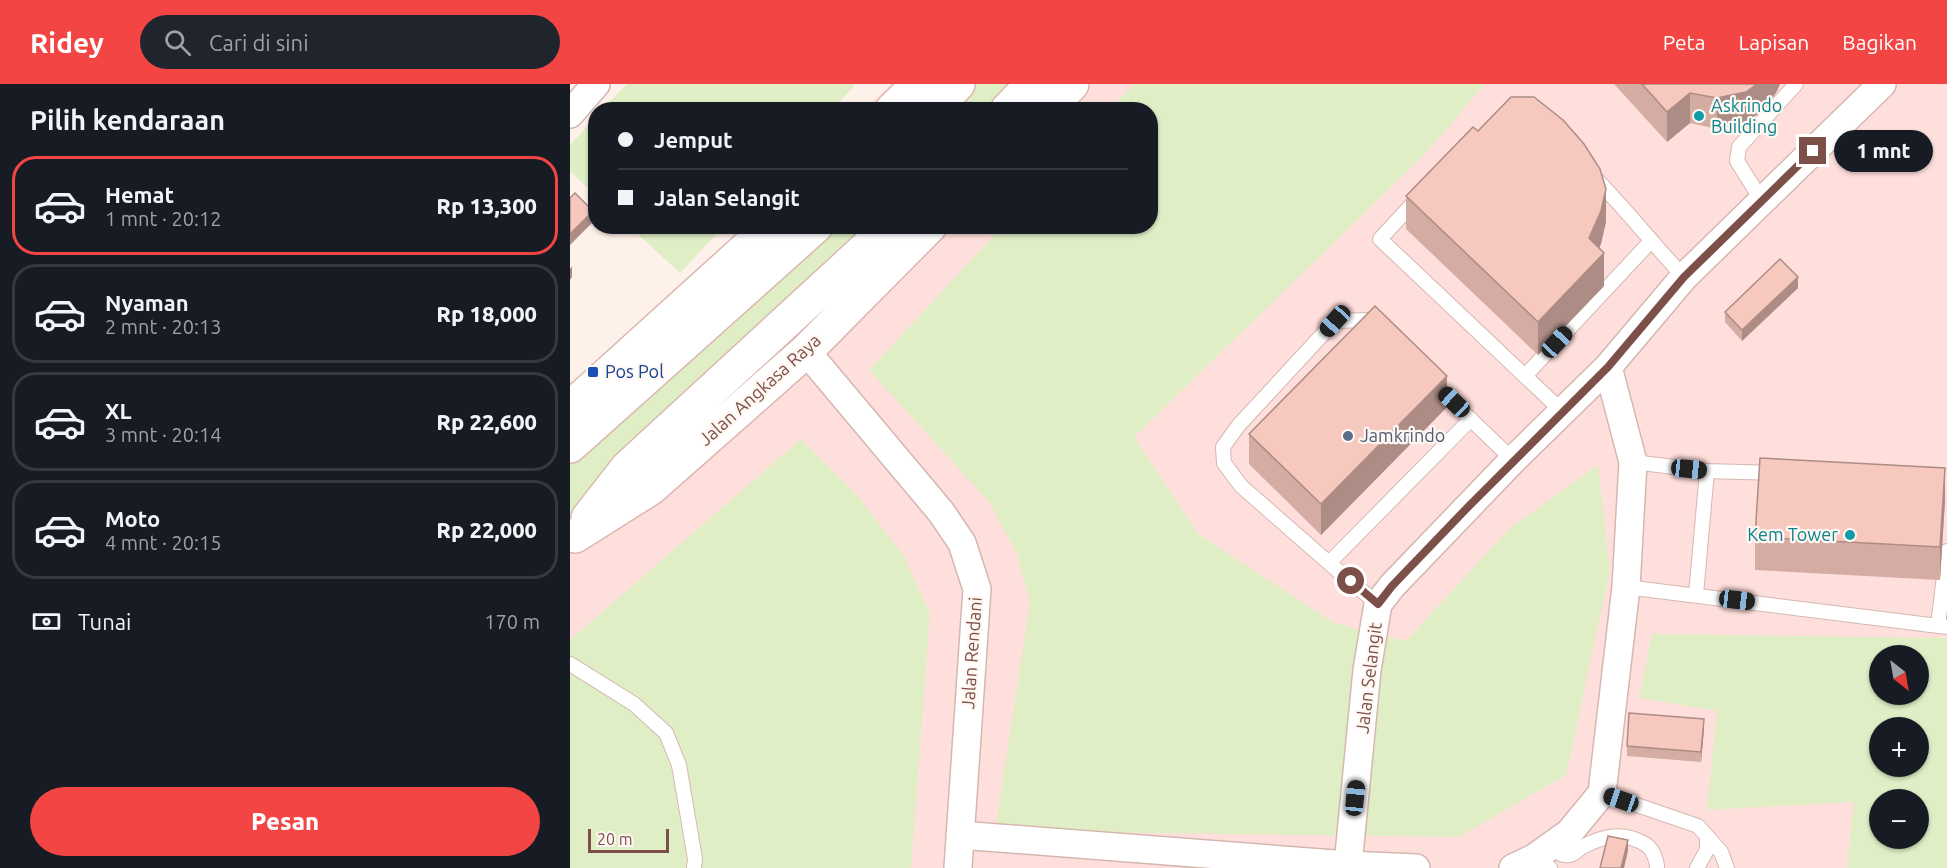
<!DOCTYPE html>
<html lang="id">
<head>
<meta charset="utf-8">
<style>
	body { margin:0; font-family:Ubuntu,sans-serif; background:#20242c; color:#f1f3f6; height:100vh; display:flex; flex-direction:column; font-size:22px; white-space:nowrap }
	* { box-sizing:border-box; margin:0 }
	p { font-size:20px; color:#9ea1a6 }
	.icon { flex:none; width:33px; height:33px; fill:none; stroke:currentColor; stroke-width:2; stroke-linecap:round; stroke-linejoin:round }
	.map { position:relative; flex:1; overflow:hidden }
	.details { display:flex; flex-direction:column; background:#171b24; width:570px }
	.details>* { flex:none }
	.guide { position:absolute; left:18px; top:18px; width:570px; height:132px; border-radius:24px; box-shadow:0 2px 4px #0004; display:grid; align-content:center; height:132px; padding:0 30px; background:#171b24 }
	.needle { width:39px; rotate:149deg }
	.controls { position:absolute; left:1299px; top:561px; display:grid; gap:12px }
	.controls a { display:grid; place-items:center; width:60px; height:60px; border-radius:50%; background:#171b24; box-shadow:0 2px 4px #0004; font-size:30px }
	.scale { position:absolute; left:18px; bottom:15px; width:81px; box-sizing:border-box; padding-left:6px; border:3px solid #7c5049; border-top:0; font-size:16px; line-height:21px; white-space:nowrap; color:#7c5049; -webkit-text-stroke:4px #fff7f1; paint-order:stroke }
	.end { position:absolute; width:27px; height:27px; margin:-14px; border:8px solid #7c5049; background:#fff; box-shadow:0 0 0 3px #fff }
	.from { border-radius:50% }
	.bubble { position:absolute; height:42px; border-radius:21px; background:#171b24; box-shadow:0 2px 4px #0004; font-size:20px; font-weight:800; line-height:42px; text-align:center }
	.car { position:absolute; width:18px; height:36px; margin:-18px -9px; border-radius:8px; box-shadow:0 0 4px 2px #0007; background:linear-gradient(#222 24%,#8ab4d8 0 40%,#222 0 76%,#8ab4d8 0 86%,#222 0) }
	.guide b { display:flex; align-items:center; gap:21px; height:57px; font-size:22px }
	.guide b+b { border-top:2px solid #363941 }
	.guide i { width:15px; height:15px; background:#f1f3f6 }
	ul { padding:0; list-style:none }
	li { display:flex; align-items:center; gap:18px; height:99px; margin:0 12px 9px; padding:0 18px; border:3px solid #363941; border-radius:24px }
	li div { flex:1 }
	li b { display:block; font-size:22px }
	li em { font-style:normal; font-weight:800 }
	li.selected { border-color:#f24544 }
	li>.icon { width:54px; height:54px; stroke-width:1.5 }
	h2 { padding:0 30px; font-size:27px; line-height:72px }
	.pay { display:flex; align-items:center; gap:15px; height:66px; padding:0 30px; font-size:22px }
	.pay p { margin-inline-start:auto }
	.button { display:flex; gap:12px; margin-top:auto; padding:12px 30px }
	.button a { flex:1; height:69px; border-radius:36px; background:#f24544; color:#fff; font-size:24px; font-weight:800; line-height:69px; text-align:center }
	header { display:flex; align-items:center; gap:36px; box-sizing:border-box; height:84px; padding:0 30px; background:#f24544; color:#fff }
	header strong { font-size:28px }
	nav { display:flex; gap:33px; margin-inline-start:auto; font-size:21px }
	.search { width:420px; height:54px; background:#20242c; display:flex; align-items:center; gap:15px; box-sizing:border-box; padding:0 21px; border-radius:33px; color:#9ea1a6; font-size:22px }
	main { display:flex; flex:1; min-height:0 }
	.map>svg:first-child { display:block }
</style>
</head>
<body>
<header>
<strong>Ridey</strong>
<div class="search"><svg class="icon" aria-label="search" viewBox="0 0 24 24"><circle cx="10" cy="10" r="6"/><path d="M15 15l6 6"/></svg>Cari di sini</div>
<nav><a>Peta</a><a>Lapisan</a><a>Bagikan</a></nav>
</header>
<main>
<section class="details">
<h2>Pilih kendaraan</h2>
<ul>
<li class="selected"><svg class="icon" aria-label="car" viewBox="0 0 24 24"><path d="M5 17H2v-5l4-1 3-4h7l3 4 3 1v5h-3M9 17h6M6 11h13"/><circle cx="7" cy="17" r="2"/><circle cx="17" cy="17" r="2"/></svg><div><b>Hemat</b><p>1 mnt · 20:12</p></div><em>Rp 13,300</em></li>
<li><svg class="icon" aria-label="car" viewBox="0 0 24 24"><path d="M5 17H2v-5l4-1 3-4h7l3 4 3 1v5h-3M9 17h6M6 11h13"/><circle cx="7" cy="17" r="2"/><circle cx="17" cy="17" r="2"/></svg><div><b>Nyaman</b><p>2 mnt · 20:13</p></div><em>Rp 18,000</em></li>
<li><svg class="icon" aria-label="car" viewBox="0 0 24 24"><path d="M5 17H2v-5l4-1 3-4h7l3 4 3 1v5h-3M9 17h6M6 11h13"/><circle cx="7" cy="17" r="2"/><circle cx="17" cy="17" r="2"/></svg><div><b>XL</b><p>3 mnt · 20:14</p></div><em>Rp 22,600</em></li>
<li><svg class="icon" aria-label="car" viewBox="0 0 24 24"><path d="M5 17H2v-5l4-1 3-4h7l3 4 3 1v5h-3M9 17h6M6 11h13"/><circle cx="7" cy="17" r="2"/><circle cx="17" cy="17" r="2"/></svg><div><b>Moto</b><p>4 mnt · 20:15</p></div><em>Rp 22,000</em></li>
</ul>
<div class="pay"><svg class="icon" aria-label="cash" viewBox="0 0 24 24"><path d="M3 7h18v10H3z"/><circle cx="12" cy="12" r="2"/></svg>Tunai<p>170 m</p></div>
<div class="button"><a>Pesan</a></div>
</section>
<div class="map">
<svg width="1377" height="784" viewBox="0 0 1377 784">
	<rect width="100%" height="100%" fill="#fef1e9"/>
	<path fill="#ffdfdc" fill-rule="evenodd" d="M 321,0 L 1377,0 L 1377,784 L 0,784 L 0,311 L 174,143 L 580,142 L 580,26 L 295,25 ZM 1310,572 L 1348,572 L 1348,610 L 1310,610 ZM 1310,644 L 1348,644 L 1348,682 L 1310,682 ZM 1310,716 L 1348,716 L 1348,754 L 1310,754 Z"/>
	<path fill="#dfeec5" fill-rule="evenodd" d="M 57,0 L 282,0 L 284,2 L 263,25 L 33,25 Z
		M 391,0 L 462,0 L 437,25 L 365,26 Z
		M 564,0 L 915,0 L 855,70 L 564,353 L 628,450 L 764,539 L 836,557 L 940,444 L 1028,381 L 1040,486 L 996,691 L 889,753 L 425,747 L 460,518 L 447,470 L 420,419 L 299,286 L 432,143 L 580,142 L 580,26 L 540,25 Z
		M 25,34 L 25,111 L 0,87 L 0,61 Z
		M 60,143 L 153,143 L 110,189 Z
		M 250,143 L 319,143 L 0,457 L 0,362 Z
		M 231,355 L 288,412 L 333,471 L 360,529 L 341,784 L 0,784 L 0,556 Z
		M 1082,550 L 1377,554 L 1377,784 L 1277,784 L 1284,718 L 1137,726 L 1147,627 L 1069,614 ZM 1310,572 L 1348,572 L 1348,610 L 1310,610 ZM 1310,644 L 1348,644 L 1348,682 L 1310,682 ZM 1310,716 L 1348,716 L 1348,754 L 1310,754 Z"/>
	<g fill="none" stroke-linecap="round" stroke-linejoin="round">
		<defs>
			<path id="service" d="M 1023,92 C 1055,124 1083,160 1114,193
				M 848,114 L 810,155 L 993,328
				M 1192,117 L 1167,77 L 1169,63 L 1226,0
				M 805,244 L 797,236 L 765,237 L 668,342 L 653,363 L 654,379 L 671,402 L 767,486 L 808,520
				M 955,292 L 1081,157
				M 865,301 L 943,376
				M 1063,378 L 1137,387 L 1126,511
				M 1137,387 L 1207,389
				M 759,479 L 901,335
				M 1056,503 L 1377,543
				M 1368,542 L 1377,467
				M 0,580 L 64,620 L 96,649 L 109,681 L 125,775 L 124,784
				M 1032,709 L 1128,742 L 1151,768 L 1157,784
				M 980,762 C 986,767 992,773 1000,771 C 1004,770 1009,765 1012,763 C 1033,752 1053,747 1075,760 C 1082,764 1087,775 1087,784
				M 964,774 L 980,784
				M 1127,784 L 1137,766 L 1137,752"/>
			<path id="minor" d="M 0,30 L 26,0
				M 236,267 L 371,428 L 392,459 L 407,505 L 388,784
				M 390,751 L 778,781 L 846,784
				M 778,781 L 797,586 L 808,520 L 822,502 L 943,376 L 1038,283 L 1114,193 L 1312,0
				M 943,784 L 964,774 L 999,749 L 1032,709 L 1056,503 L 1063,378 L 1038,283"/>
			<path id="secondary" d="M 322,26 L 348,0
				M 363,26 L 388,0
				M 437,26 L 462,0
				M 477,26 L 502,0
				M 0,324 L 201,142
				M 0,362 L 246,142
				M 18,434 L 57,384 L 320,142
				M 5,452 L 81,404 L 236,267 L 360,142"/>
		</defs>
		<use href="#service" stroke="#d5b7b0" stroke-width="16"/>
		<use href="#minor" stroke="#d5b7b0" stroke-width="30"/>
		<use href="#secondary" stroke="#dab8af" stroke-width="36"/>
		<use href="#service" stroke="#fff" stroke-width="14"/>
		<use href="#minor" stroke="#fff" stroke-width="27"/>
		<use href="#secondary" stroke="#fff" stroke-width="33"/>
	</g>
	<path fill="#d4aca3" d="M 1044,0 L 1210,0 L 1207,7 L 1195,25 L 1176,38 L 1147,45 L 1120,39 L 1097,58 Z
		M 908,47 L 1036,138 L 1029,164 L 1034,202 L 968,271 L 836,145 L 836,112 Z
		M 1228,204 L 1172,257 L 1155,238 L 1155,228 Z
		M 877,323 L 751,451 L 679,380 L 679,350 Z
		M 1375,417 L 1370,496 L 1185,486 L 1185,453 Z
		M 1134,645 L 1131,678 L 1057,672 L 1057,662 Z"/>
	<path fill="#ac8c85" d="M 1187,0 L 1210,0 L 1207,7 L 1195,25 L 1176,38 L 1147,45 L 1147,14 Z
		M 1120,9 L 1120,39 L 1097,58 L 1097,28 Z
		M 1036,105 L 1036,138 L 1031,160 L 1020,184 L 1034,169 L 1034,202 L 968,271 L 968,238 Z
		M 23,127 L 23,138 L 0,161 L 0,150 Z
		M 2,182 L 2,193 L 0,196 L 0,185 Z
		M 1228,193 L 1228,204 L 1172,257 L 1172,246 Z
		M 877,292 L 877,323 L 751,451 L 751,420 Z
		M 1375,384 L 1375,417 L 1370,496 L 1370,463 Z
		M 1134,635 L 1134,645 L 1131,678 L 1131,668 Z
		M 1058,756 L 1058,767 L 1054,784 L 1051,784 Z"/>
	<path fill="#f6c8be" stroke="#ac8c85" stroke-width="1.5" d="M 1072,0 L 1187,0 L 1176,8 L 1147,14 L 1120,9 L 1097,28 Z
		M 941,13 L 964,13 L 993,36 L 1014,60 L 1030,85 L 1036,105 L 1031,127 L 1019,154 L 1034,169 L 968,238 L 836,112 L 903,43 L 908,47 Z
		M 5,109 L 23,127 L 0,150 L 0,114 Z
		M 1210,175 L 1228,193 L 1172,246 L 1155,228 Z
		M 805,222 L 877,292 L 751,420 L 679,350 Z
		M 1190,374 L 1375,384 L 1370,463 L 1185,453 Z
		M 1059,629 L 1134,635 L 1131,668 L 1057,662 Z
		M 1038,752 L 1058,756 L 1051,784 L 1030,784 Z"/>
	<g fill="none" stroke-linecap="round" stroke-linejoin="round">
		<path stroke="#7c5049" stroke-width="8" d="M 781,497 L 808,520 L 822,502 L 898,423 L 1038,283 L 1114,193 L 1243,67"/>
	</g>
	<g fill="#0f9aa8" stroke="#fff7f1" stroke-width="2">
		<circle cx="1129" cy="32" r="6"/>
		<circle cx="1280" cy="451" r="6"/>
	</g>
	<rect fill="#1a4fb4" stroke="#fff7f1" stroke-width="2" x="17" y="282" width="12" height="12" rx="3"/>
	<circle fill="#5c6f8a" stroke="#fff7f1" stroke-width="2" cx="778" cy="352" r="6"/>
	<g text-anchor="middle" stroke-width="4.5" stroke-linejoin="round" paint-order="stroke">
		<g font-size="18" fill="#0d838f" stroke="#fff7f1" text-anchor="start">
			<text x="1141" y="28">Askrindo<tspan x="1141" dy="21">Building</tspan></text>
			<text x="1268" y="457" text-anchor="end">Kem Tower</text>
		</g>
		<g font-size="18" fill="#164399" stroke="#fff7f1" text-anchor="start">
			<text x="35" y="294">Pos Pol</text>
		</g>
		<g font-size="18" fill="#7c5049" stroke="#fff7f1">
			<text transform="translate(190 306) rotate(-42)" y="6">Jalan Angkasa Raya</text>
			<text transform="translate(402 569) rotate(-86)" y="6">Jalan Rendani</text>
			<text transform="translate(799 594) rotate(-83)" y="6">Jalan Selangit</text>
		</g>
		<g font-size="18" fill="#4e5e75" stroke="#fff7f1" text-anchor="start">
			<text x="790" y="358">Jamkrindo</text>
		</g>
	</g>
</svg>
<div class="controls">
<a><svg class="needle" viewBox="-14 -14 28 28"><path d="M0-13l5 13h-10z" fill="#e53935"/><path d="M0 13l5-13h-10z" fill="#9ea1a6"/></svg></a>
<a>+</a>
<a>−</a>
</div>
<div class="scale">20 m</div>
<i class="end from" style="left:781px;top:497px"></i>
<i class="end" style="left:1243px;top:67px"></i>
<div class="bubble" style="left:1264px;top:46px;width:99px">1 mnt</div>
<i class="car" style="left:765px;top:237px;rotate:222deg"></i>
<i class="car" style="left:987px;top:258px;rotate:43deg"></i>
<i class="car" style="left:884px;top:318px;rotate:313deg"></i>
<i class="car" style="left:1119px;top:385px;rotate:96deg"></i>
<i class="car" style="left:1167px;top:516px;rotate:97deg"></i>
<i class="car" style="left:785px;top:714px;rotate:6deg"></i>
<i class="car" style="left:1051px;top:716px;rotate:289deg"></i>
<div class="guide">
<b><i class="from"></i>Jemput</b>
<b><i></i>Jalan Selangit</b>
</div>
</div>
</main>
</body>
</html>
